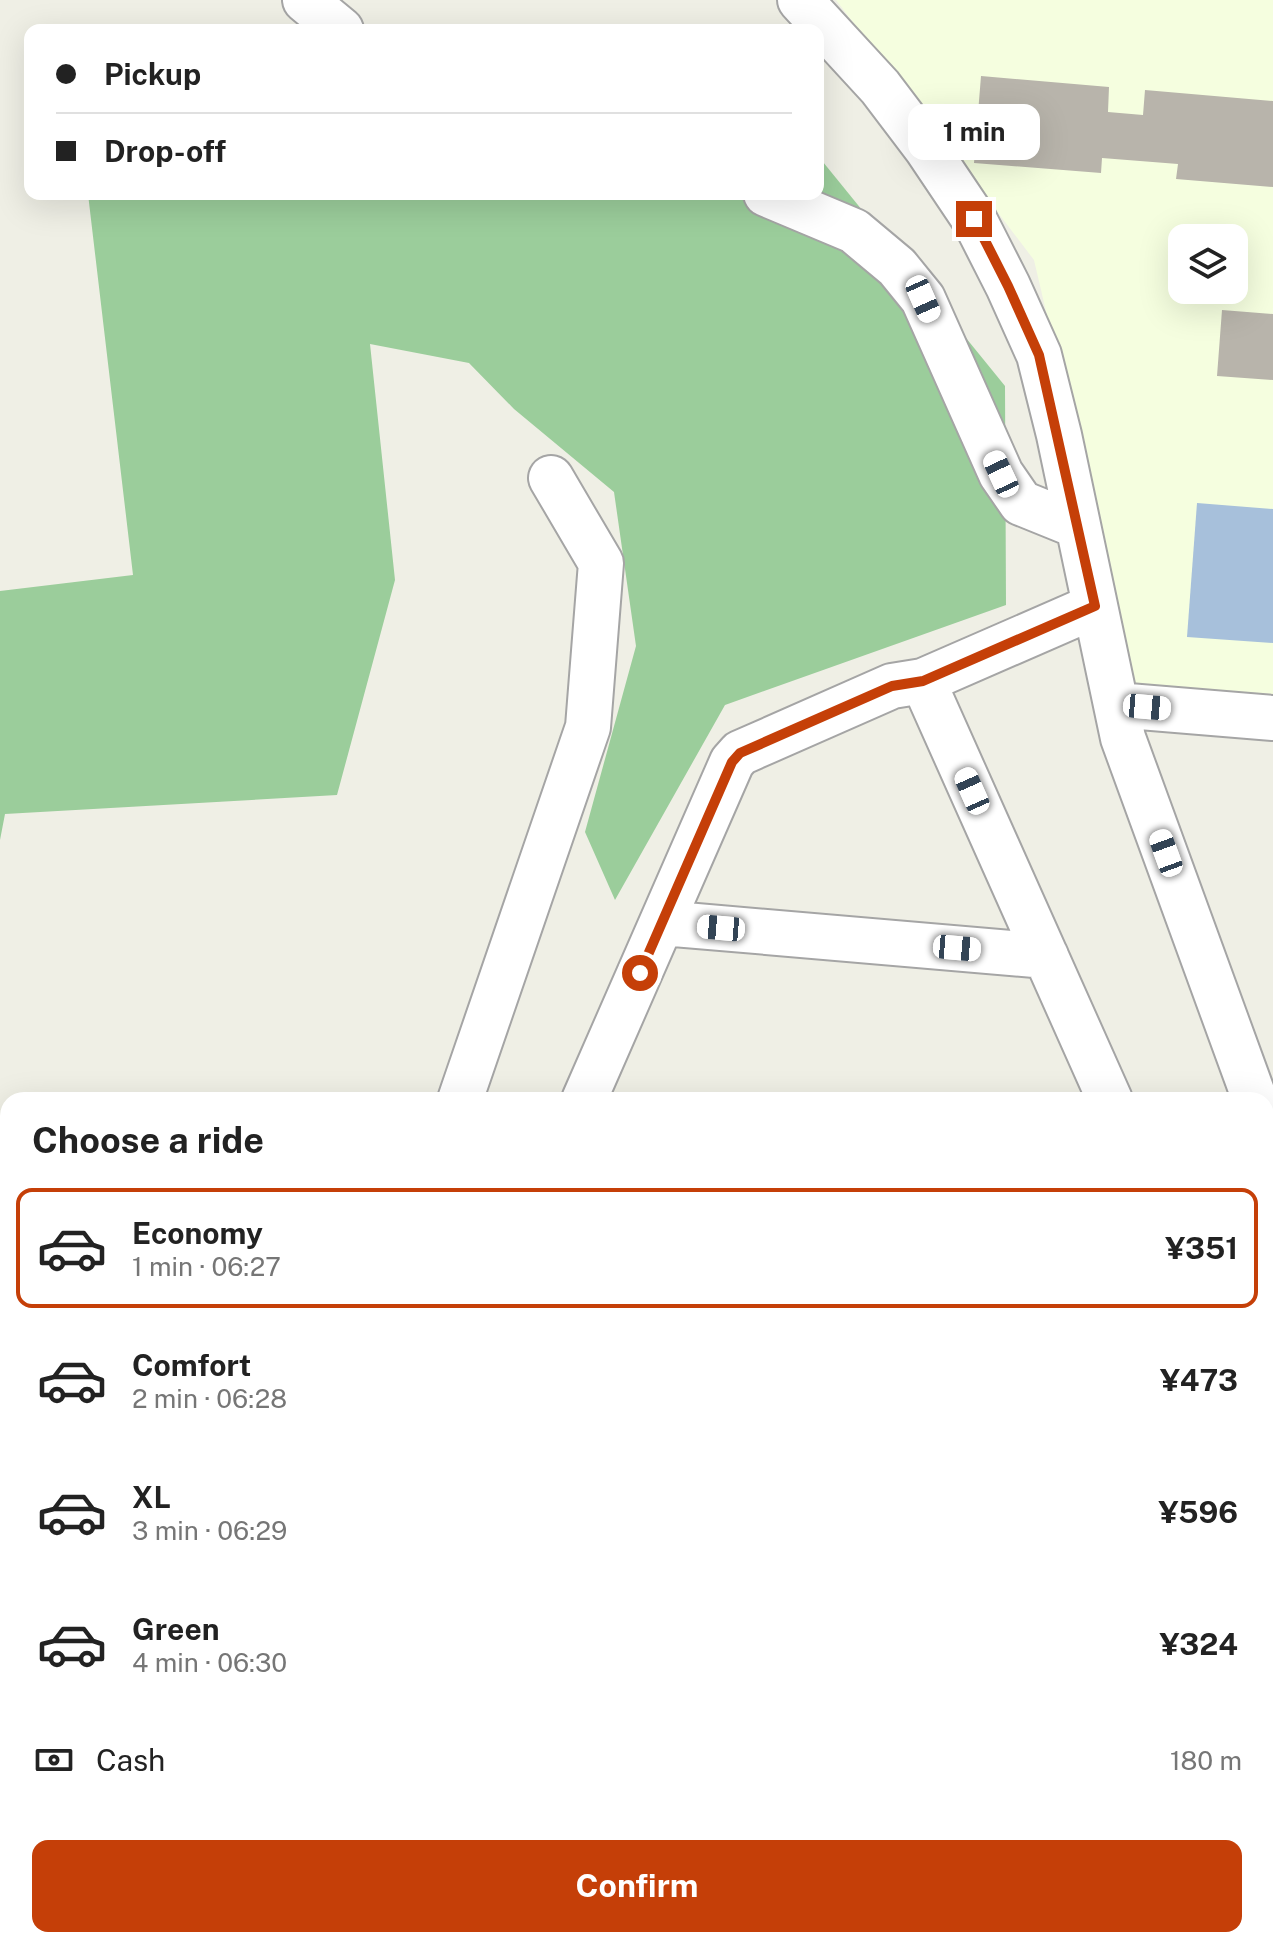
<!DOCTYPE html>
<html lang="en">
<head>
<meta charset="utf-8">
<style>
	body { margin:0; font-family:"Public Sans",sans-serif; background:#f6f6f6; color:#222; height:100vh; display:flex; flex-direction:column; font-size:30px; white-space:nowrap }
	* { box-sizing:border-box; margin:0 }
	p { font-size:26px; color:#767676 }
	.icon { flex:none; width:44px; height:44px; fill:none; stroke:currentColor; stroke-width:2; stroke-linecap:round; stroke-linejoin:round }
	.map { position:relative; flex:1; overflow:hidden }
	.drawer { position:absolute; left:0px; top:1092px; width:1274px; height:856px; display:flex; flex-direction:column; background:#fff; border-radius:24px 24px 0 0; box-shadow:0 8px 32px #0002 }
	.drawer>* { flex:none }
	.hud { position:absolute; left:24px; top:24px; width:800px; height:176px; border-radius:16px; box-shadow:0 8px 32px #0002; display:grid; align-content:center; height:176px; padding:0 32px; background:#fff }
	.fabs { position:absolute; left:1168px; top:224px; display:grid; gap:16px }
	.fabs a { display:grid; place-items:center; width:80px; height:80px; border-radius:16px; background:#fff; box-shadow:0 8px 32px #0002; font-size:40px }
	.end { position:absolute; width:36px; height:36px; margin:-18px; border:10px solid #c53f08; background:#fff; box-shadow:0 0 0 4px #fff }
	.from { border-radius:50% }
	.bubble { position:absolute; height:56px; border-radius:16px; background:#fff; box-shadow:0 8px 32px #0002; font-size:26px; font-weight:700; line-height:56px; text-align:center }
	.car { position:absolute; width:24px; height:48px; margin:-24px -12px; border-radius:10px; box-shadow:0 0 6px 2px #0007; background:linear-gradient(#fff 24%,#345 0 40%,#fff 0 76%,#345 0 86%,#fff 0) }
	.hud b { display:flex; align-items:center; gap:28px; height:76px; font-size:30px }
	.hud b+b { border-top:2px solid #e0e0e0 }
	.hud i { width:20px; height:20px; background:#222 }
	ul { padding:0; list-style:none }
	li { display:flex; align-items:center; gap:24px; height:120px; margin:0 16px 12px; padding:0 16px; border:4px solid transparent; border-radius:16px }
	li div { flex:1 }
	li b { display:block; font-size:30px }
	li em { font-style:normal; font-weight:700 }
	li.selected { border-color:#c53f08 }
	li>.icon { width:72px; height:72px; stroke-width:1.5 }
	h2 { padding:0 32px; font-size:36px; line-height:96px }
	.pay { display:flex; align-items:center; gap:20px; height:88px; padding:0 32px; font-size:30px }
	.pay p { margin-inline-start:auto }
	.primary-button { display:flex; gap:16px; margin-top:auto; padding:16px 32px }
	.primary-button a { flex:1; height:92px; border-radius:16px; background:#c53f08; color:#fff; font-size:32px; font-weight:700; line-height:92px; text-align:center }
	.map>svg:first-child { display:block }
</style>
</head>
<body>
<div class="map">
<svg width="1273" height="1948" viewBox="0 0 1273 1948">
	<rect width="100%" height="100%" fill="#efefe5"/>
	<path fill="#f5fedf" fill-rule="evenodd" d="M 836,0 L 1273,0 L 1273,694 L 1133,684 L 1034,260 ZM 1182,238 L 1234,238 L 1234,290 L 1182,290 Z"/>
	<path fill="#9bcd9b" d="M 818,160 L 823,162 L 1005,386 L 1006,605 L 725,705 L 615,900 L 585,832 L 636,646 L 614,492 L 514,409 L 469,363 L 370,344 L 395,580 L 337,795 L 5,814 L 0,840 L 0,591 L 133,575 L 88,194 L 818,194 Z"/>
	<path fill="#a7c0db" d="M 1197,503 L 1273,509 L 1273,643 L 1187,637 Z"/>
	<path fill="#b8b4ab" d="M 981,76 L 1109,87 L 1108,112 L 1143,115 L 1145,90 L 1273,101 L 1273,187 L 1176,179 L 1178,164 L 1102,158 L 1101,173 L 974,163 Z
		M 1222,310 L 1273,314 L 1273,380 L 1217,376 Z"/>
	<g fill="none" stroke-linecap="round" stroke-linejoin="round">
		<defs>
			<path id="minor" d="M 305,0 L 341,30
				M 800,0 L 880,87 L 927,149 L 974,219 L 1008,286 L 1039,355 L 1059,435 L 1123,738 L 1255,1100
				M 766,194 L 854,231 L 897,267 L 923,299 L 1001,474 L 1021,503 L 1078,526
				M 923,681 L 1110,1100
				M 1116,705 L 1273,718
				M 662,923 L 1046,956
				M 460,1100 L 588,727 L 601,563 L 551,478
				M 584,1100 L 732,762 L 740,753 L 892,686 L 923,681 L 1095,606
				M 1266,1143 L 1273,1185
				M 1266,1243 L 1273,1198
				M 0,1460 L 8,1456
				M 0,1662 L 8,1663
				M 0,1878 L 8,1879
				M 1266,1916 L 1273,1925
				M 560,1940 L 594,1944
				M 1124,1940 L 1129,1948
				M 69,1948 L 70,1940
				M 241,1948 L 242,1940
				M 415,1948 L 416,1940
				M 789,1948 L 790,1940
				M 941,1948 L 941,1940"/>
		</defs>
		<use href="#minor" stroke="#a5a5a5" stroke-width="48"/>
		<path stroke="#f4a571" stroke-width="5" stroke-dasharray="4 4" stroke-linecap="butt" d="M 1266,1382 L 1273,1383"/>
		<use href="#minor" stroke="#fff" stroke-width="44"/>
	</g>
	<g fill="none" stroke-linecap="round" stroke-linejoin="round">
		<path stroke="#c53f08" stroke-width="10" d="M 640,973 L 732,762 L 740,753 L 892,686 L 923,681 L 1095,606 L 1039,355 L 1008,286 L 974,219"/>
	</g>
</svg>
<div class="fabs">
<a><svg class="icon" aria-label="layers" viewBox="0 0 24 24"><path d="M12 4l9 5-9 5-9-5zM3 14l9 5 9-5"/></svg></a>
</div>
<i class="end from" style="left:640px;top:973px"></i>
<i class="end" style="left:974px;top:219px"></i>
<div class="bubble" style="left:908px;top:104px;width:132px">1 min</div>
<i class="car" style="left:923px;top:299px;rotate:156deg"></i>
<i class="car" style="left:1001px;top:474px;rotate:335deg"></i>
<i class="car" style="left:1147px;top:707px;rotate:95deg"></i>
<i class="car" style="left:972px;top:791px;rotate:336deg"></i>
<i class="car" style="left:1166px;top:853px;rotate:340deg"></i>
<i class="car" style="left:721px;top:928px;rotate:275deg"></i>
<i class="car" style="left:957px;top:948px;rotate:95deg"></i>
<div class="hud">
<b><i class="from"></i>Pickup</b>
<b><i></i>Drop-off</b>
</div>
<section class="drawer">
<h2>Choose a ride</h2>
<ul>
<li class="selected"><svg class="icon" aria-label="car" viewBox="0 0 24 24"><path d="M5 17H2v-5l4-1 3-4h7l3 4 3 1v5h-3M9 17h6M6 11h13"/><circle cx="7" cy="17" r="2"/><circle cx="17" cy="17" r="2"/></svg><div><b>Economy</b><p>1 min · 06:27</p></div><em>¥351</em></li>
<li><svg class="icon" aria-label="car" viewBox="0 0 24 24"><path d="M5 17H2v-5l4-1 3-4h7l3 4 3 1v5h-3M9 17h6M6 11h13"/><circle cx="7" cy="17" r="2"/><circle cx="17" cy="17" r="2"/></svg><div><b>Comfort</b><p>2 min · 06:28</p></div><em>¥473</em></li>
<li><svg class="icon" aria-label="car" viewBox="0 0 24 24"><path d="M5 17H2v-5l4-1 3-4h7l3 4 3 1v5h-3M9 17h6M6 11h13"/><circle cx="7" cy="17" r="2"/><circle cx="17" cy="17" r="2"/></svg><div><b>XL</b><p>3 min · 06:29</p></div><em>¥596</em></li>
<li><svg class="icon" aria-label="car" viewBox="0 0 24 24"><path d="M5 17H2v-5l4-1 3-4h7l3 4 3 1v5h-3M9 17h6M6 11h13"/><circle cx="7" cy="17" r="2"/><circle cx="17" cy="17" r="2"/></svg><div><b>Green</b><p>4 min · 06:30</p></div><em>¥324</em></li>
</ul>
<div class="pay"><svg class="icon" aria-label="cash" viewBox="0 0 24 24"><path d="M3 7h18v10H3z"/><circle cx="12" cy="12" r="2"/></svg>Cash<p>180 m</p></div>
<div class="primary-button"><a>Confirm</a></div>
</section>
</div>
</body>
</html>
